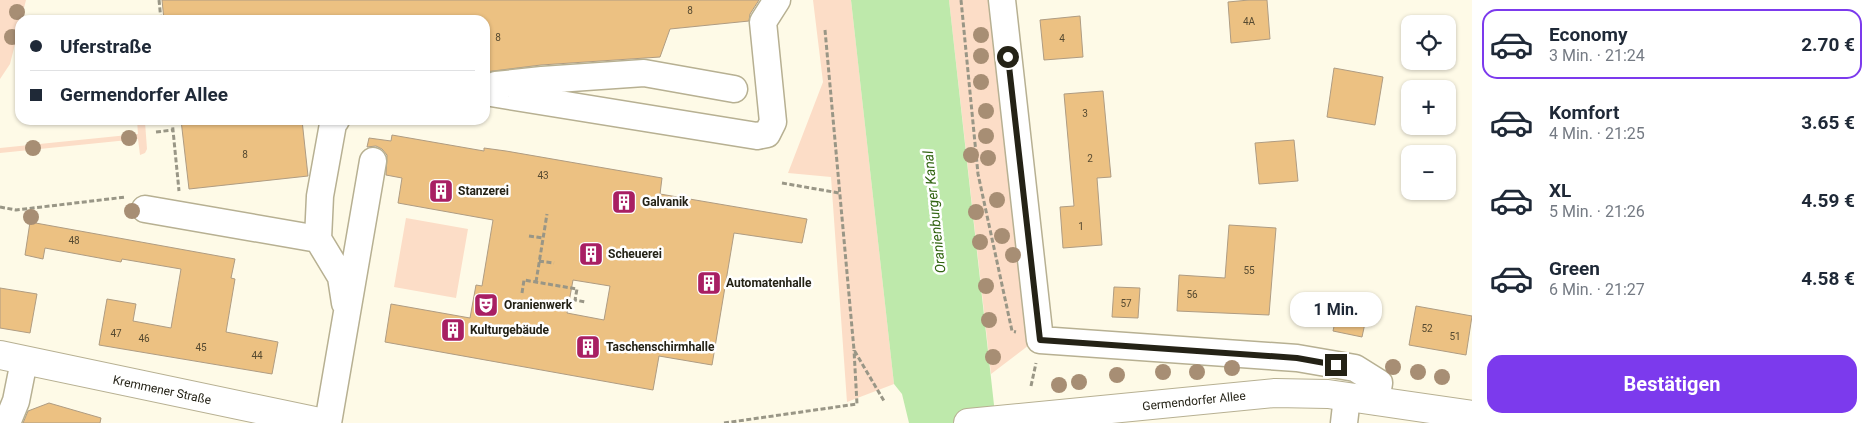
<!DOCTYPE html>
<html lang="de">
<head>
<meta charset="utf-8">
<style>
	body { margin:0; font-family:Roboto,sans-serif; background:#f6f6f7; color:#1f2937; height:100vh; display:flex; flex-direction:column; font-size:19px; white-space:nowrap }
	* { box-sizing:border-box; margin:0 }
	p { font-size:16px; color:#747a83 }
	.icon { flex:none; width:28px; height:28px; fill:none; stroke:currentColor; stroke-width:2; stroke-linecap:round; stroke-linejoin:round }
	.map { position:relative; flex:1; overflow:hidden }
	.drawer { display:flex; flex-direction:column; background:#fff; width:400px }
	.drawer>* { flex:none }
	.top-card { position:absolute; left:15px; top:15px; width:475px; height:110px; border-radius:15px; box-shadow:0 1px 4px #0004; display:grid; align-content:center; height:110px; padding:0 15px; background:#fff }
	.fabs { position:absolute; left:1401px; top:15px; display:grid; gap:10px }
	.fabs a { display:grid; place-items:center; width:55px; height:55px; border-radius:10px; background:#fff; box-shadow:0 1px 4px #0004; font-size:25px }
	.end { position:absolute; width:22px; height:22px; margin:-11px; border:6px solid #242216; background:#fff; box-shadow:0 0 0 2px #fff }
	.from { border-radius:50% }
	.bubble { position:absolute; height:35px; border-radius:15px; background:#fff; box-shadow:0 1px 4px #0004; font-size:16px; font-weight:700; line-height:35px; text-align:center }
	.top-card b { display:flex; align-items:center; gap:18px; height:48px; font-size:19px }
	.top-card b+b { border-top:1px solid #e0e1e3 }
	.top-card i { width:12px; height:12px; background:#1f2937 }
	ul { padding:9px 0 0; list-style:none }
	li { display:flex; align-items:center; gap:15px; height:70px; margin:0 10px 8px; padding:0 5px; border:2px solid transparent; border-radius:15px }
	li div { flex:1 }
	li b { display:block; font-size:19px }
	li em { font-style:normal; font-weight:700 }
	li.selected { border-color:#7c3aed }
	li>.icon { width:45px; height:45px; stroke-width:1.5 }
	.cta { display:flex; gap:10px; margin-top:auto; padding:10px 15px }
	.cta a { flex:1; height:58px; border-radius:15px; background:#7c3aed; color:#fff; font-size:20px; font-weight:700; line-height:58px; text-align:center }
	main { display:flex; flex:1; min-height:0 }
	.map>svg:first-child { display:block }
</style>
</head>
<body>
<main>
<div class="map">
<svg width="1472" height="423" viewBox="0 0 1472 423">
	<rect width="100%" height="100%" fill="#fefae7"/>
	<path fill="#fcddc7" d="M 0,0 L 26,0 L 10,64 L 0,79 Z
		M 813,0 L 851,0 L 894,384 L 847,402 L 831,177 L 788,173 L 823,82 Z
		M 949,0 L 1012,0 L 1050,329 L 991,374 Z
		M 137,120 L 144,120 L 145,122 L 147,149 L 145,153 L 140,155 L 138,139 L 0,153 L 0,148 L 138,134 Z
		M 406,218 L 468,229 L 456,298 L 394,287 Z"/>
	<path fill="#bee9ab" d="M 851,0 L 949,0 L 996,423 L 909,423 L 902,394 L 894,384 Z"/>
	<path fill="#ecc182" stroke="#af9c82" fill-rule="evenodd" d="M 162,0 L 759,0 L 750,14 L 749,21 L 670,29 L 660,57 L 541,65 L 485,72 L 485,20 L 164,20 Z
		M 1249,0 L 1267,0 L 1270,39 L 1231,43 L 1228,2 Z
		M 1080,16 L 1083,57 L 1044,60 L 1040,20 Z
		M 1334,68 L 1383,77 L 1375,125 L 1327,117 Z
		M 1103,91 L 1111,177 L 1097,178 L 1102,245 L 1063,248 L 1060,207 L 1074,206 L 1064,94 Z
		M 181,120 L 302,120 L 308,176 L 189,189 Z
		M 392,135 L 484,151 L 484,148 L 506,151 L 662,178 L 660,194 L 807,219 L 802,243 L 734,233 L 712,365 L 659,356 L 653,390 L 385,342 L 391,304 L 470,318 L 476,285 L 482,286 L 493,220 L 398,203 L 402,178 L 386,175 L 387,155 L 382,149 L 376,146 L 367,147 L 369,138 L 391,141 ZM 573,280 L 610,286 L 604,320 L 567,313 Z
		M 1294,140 L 1298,181 L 1259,184 L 1255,143 Z
		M 30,222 L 235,259 L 231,278 L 235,279 L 226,332 L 278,342 L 272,374 L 99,345 L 107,299 L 136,304 L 133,321 L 171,328 L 181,269 L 122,259 L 121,262 L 45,248 L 43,259 L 25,255 Z
		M 1229,225 L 1276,228 L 1269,315 L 1177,311 L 1179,275 L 1225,278 Z
		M 1114,287 L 1140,288 L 1138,318 L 1112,317 Z
		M 0,288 L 37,294 L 30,333 L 0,328 Z
		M 1341,294 L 1370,300 L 1362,337 L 1333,331 Z
		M 1416,306 L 1472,316 L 1466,355 L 1409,345 Z
		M 49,403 L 101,418 L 100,423 L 23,423 L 28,411 Z"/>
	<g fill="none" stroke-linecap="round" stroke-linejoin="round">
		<defs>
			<path id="minor" d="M 1002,0 L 1040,340 L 1297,358 L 1355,368 L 1379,383 L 1376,401
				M 496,85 L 542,80 L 644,73 L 734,89
				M 485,92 L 757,136 L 767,134 L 773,122 L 763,22 L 777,0
				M 336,120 L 333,124 L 320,196 L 318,239 L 341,277 L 345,303
				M 145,209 L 318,239
				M 7,423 L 16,401 L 24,361
				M 328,423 L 373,161
				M 1344,423 L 1347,397"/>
			<path id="major" d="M 0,355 L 324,423
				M 968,423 L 1275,393 L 1328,394 L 1472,415"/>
		</defs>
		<use href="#minor" stroke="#b7b092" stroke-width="29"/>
		<use href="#major" stroke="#b7b092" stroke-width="30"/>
		<path stroke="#999686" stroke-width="3" stroke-dasharray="5 2.5" stroke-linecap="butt" d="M 159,0 L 161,20
			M 961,0 L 978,174 L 1012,331 L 1016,332
			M 825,30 L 854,350 L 884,401
			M 172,120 L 179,191
			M 156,132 L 173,130
			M 782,183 L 839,193
			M 0,207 L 16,210 L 126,197
			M 529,236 L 543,238
			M 539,261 L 554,263
			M 536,282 L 547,214
			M 522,293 L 524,280 L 577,289 L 575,300 L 585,302
			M 1031,386 L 1036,363
			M 724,423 L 857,404 L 854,350"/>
		<use href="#minor" stroke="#fff" stroke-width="26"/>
		<use href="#major" stroke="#fff" stroke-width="28"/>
	</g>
	<g fill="#a78e74">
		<circle cx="17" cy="12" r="8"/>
		<circle cx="981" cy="35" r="8"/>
		<circle cx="12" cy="37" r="8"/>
		<circle cx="981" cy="56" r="8"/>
		<circle cx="981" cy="82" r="8"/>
		<circle cx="986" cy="111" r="8"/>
		<circle cx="986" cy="136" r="8"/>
		<circle cx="129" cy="138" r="8"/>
		<circle cx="33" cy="148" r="8"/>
		<circle cx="971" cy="155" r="8"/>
		<circle cx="988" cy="158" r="8"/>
		<circle cx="997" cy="200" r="8"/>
		<circle cx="132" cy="211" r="8"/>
		<circle cx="976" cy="212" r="8"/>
		<circle cx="31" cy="217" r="8"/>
		<circle cx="1002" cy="236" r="8"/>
		<circle cx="980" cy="242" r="8"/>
		<circle cx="1013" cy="255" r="8"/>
		<circle cx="986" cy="286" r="8"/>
		<circle cx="989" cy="320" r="8"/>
		<circle cx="993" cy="357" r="8"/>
		<circle cx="1393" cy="367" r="8"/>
		<circle cx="1232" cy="368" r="8"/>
		<circle cx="1163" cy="372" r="8"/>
		<circle cx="1197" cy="372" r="8"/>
		<circle cx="1418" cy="372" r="8"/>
		<circle cx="1117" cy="375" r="8"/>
		<circle cx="1442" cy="377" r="8"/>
		<circle cx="1079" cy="382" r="8"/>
		<circle cx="1059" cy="385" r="8"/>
	</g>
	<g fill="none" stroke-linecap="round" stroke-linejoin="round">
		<path stroke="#242216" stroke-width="6" d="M 1008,57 L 1040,340 L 1297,358 L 1336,365"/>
	</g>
	<defs>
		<symbol id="building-square" viewBox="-11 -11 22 22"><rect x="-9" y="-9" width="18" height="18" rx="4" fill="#a81f63" stroke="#fff"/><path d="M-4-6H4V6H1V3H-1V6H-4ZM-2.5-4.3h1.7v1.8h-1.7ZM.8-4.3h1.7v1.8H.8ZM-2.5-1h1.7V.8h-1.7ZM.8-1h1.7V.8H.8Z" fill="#fff"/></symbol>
		<symbol id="theatre-square" viewBox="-11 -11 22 22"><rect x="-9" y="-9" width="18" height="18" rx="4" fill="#a81f63" stroke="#fff"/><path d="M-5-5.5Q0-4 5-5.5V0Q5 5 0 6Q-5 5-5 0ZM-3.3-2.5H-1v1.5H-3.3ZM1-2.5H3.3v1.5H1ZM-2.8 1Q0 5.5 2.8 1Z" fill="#fff"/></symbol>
	</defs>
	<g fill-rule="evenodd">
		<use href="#building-square" x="427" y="177" width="28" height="28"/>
		<use href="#building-square" x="610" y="188" width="28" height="28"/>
		<use href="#building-square" x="577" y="240" width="28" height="28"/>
		<use href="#building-square" x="695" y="269" width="28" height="28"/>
		<use href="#theatre-square" x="472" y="291" width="28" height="28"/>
		<use href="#building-square" x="439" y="316" width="28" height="28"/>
		<use href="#building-square" x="574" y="333" width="28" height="28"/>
	</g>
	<g text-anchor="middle" stroke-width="5" stroke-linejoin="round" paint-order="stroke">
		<g font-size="10" fill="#564a31">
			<text x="690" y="14">8</text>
			<text x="1249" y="25">4A</text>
			<text x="498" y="41">8</text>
			<text x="1062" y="42">4</text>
			<text x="1085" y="117">3</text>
			<text x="245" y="158">8</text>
			<text x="1090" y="162">2</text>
			<text x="543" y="179">43</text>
			<text x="1081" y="230">1</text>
			<text x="74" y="244">48</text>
			<text x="1249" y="274">55</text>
			<text x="1192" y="298">56</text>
			<text x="1126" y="307">57</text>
			<text x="1427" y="332">52</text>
			<text x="116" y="337">47</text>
			<text x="1455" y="340">51</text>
			<text x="144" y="342">46</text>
			<text x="201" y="351">45</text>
			<text x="257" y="359">44</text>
		</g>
		<g font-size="12" font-weight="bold" fill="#242216" stroke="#fff" text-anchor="start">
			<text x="458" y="195">Stanzerei</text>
			<text x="642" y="206">Galvanik</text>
			<text x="608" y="258">Scheuerei</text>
			<text x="726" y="287">Automatenhalle</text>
			<text x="504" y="309">Oranienwerk</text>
			<text x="470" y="334">Kulturgebäude</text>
			<text x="606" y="351">Taschenschirmhalle</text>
		</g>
		<g font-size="12" fill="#242216" stroke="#fff">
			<text transform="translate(162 390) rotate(12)" y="4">Kremmener Straße</text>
			<text transform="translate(1194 401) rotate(-6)" y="4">Germendorfer Allee</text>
		</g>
		<g font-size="14" font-style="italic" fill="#326411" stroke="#fff">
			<text transform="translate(934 212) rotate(-96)" y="5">Oranienburger Kanal</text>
		</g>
	</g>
</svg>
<div class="fabs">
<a><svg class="icon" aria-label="locate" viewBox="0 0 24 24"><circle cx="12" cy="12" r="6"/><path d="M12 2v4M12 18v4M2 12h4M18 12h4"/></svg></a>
<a>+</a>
<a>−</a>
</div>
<i class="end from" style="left:1008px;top:57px"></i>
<i class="end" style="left:1336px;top:365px"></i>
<div class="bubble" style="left:1290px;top:292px;width:92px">1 Min.</div>
<div class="top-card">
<b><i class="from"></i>Uferstraße</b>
<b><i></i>Germendorfer Allee</b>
</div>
</div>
<section class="drawer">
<ul>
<li class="selected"><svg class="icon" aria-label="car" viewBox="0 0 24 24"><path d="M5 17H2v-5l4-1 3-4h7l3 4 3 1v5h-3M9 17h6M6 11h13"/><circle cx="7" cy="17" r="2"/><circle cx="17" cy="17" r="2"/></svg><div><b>Economy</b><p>3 Min. · 21:24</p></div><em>2.70 €</em></li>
<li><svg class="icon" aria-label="car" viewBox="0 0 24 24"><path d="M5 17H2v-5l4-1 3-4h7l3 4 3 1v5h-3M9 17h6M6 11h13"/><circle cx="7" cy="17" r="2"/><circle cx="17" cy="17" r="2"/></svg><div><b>Komfort</b><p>4 Min. · 21:25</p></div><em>3.65 €</em></li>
<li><svg class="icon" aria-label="car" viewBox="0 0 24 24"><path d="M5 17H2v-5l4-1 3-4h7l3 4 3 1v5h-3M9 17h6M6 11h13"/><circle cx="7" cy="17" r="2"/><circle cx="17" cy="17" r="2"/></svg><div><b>XL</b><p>5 Min. · 21:26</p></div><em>4.59 €</em></li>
<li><svg class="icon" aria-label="car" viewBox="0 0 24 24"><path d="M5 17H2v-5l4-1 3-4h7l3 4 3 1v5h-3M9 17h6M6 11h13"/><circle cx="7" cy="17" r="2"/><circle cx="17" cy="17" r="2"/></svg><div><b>Green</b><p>6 Min. · 21:27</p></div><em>4.58 €</em></li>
</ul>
<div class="cta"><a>Bestätigen</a></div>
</section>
</main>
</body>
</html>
